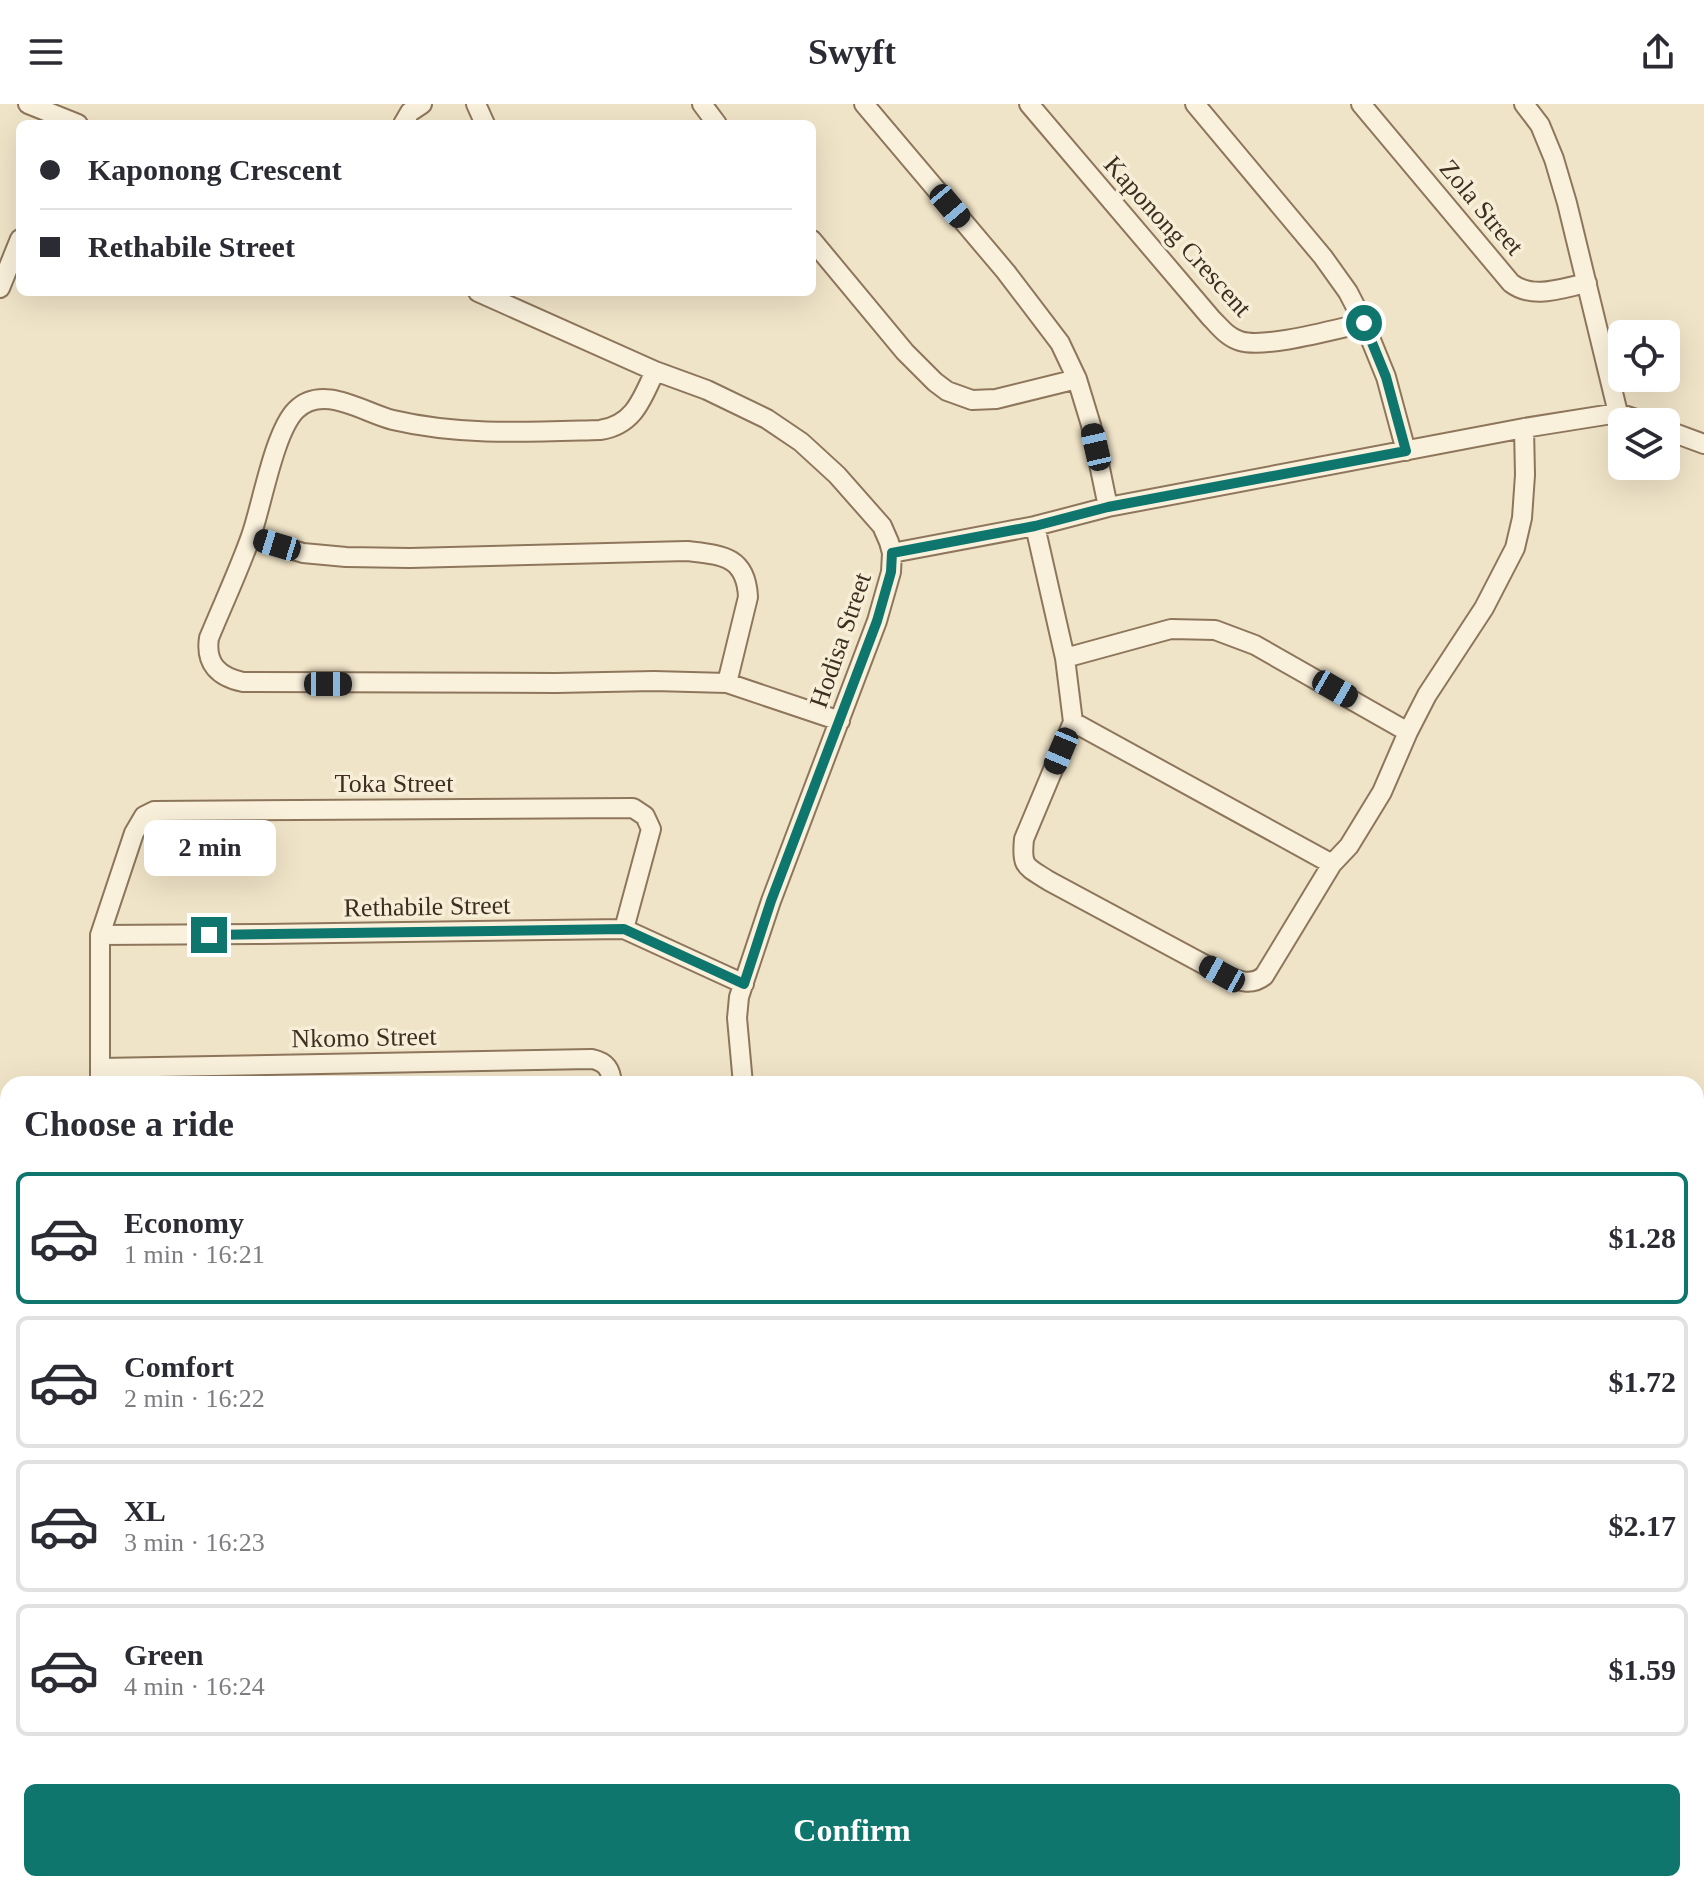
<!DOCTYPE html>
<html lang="en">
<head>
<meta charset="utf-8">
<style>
	body { margin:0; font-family:Georgia,serif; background:#f2f2f3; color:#2b2b33; height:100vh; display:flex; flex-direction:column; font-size:30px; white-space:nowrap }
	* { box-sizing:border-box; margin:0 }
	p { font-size:26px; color:#7c7c81 }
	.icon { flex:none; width:44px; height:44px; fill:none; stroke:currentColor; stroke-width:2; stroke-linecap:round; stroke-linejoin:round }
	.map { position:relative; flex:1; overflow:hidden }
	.details { position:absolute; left:0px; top:972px; width:1704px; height:816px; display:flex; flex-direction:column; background:#fff; border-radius:24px 24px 0 0; box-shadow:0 8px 32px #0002 }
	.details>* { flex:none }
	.guide { position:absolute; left:16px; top:16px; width:800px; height:176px; border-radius:12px; box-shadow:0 8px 32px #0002; display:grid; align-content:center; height:176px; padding:0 24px; background:#fff }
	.fabs { position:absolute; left:1608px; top:216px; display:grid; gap:16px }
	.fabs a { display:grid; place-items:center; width:72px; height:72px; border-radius:12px; background:#fff; box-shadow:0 8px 32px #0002; font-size:40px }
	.end { position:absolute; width:36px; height:36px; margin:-18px; border:10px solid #0f766e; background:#fff; box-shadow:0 0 0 4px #fff }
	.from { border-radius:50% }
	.bubble { position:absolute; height:56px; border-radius:12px; background:#fff; box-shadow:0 8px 32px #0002; font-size:26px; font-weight:700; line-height:56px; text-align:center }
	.car { position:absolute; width:24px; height:48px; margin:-24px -12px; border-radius:10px; box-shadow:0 0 6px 2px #0007; background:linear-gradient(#222 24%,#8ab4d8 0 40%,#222 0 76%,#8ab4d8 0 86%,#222 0) }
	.guide b { display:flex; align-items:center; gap:28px; height:76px; font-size:30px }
	.guide b+b { border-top:2px solid #e1e1e2 }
	.guide i { width:20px; height:20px; background:#2b2b33 }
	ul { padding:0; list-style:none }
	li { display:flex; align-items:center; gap:24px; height:132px; margin:0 16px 12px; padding:0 8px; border:4px solid #e1e1e2; border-radius:12px }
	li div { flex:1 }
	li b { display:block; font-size:30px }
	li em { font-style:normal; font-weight:700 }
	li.selected { border-color:#0f766e }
	li>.icon { width:72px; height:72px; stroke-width:1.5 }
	h2 { padding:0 24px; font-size:36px; line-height:96px }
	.primary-button { display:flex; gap:16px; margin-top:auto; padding:16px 24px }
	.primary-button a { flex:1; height:92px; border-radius:12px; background:#0f766e; color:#fff; font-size:32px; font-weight:700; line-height:92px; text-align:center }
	header { display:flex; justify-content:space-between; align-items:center; height:104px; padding:0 24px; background:#fff; font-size:36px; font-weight:700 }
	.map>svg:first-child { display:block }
</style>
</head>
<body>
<header><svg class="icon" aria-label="menu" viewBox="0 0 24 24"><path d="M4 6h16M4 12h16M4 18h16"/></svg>Swyft<svg class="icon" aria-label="share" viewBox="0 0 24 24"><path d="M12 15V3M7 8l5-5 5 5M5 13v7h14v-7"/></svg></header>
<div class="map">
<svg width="1704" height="1788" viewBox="0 0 1704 1788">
	<rect width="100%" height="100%" fill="#f0e4c8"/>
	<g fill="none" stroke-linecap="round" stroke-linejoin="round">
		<defs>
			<path id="street" d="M 28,0 L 78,20
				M 476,0 L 485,20
				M 702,0 L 717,20
				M 864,0 L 1006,168 L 1060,239 L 1077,275 L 1091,321 L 1108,403
				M 1029,0 L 1211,214 C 1220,223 1227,233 1240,237 C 1265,245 1336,225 1364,219
				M 1195,0 L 1323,153 L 1348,188 L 1364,219 L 1386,273 L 1406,347
				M 1361,0 L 1511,179 C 1533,196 1562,184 1587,179
				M 1524,0 L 1540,21 L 1554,55 L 1567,99 L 1618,309
				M 403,20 L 410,8 L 422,0
				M 812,136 L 905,248 L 935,278 L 947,287 L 972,296 L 996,295 L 1077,275
				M 0,184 L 20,135
				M 478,188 L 655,267 L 707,286 L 767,315 L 801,338 L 837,371 L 882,422 L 889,438 L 892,449 L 891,468 L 877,517 L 771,797 L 739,893 L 737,914 L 743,980
				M 655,267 C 642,295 634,321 600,326 C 530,328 461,332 393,316 C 364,309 323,279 296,306 C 274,328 262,401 251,432 C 239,466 223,500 209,534 C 205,560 219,573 243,578 L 556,579 L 654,577 L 727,579 L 840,617
				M 1666,326 L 1704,340
				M 1035,422 L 1065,554 L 1073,618 L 1024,735 C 1021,764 1026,762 1049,777 L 1222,870 C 1237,876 1250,883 1264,872 L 1332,760 L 1349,742 L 1382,688 L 1408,628 L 1427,591 L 1484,504 L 1515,444 L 1522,414 L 1525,371 L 1524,324
				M 251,433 L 303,449 L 346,453 L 410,454 L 687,447 C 720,451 746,451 748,493 L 727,579
				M 892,449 L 1035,422 L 1108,403 L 1524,324 L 1618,309 L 1645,318
				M 1065,554 L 1171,525 L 1215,526 L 1255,541 L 1408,628
				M 1073,618 L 1332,760
				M 100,831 L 263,830 L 624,825 L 744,880
				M 100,964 L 592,955 C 606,958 611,965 612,980
				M 100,980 L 100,831 L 134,729 L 144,712 L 154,707 L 633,704 L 645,712 L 651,725 L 624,825
				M 0,1428 L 8,1431
				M 0,1761 L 8,1758
				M 1127,1780 L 1136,1788
				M 1155,1788 L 1162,1780
				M 1319,1788 L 1326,1780"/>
			<path id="secondary" d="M 1696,1080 L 1704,1078
				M 817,1788 L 824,1780"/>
		</defs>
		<use href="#street" stroke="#8d765c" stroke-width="22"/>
		<use href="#secondary" stroke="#6f573f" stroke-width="30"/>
		<use href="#street" stroke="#faf1dc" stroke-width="18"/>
		<use href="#secondary" stroke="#faf1dc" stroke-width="26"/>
	</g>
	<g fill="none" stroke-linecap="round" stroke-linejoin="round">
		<path stroke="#0f766e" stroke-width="10" d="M 209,831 L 624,825 L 744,880 L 771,797 L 877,517 L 891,468 L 892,449 L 1035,422 L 1108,403 L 1406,347 L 1386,273 L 1364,219"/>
	</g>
	<g text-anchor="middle" stroke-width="7" stroke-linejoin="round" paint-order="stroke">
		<g font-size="26" fill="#3d2e20" stroke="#f7eed8">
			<text transform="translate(1482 103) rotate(50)" y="9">Zola Street</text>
			<text transform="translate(1178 132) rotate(48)" y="9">Kaponong Crescent</text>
			<text transform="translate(840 536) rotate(-71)" y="9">Hodisa Street</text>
			<text x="394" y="688">Toka Street</text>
			<text transform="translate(427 802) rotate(-1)" y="9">Rethabile Street</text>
			<text transform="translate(364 933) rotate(-1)" y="9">Nkomo Street</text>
		</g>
	</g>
</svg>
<div class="fabs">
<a><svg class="icon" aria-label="locate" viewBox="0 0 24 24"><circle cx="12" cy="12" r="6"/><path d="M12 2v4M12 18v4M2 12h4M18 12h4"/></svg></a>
<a><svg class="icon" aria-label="layers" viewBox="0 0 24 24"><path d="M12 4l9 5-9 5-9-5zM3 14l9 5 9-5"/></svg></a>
</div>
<i class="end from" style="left:1364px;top:219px"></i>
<i class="end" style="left:209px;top:831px"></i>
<div class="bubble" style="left:144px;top:716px;width:132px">2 min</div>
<i class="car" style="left:950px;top:102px;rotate:140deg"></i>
<i class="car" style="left:1096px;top:343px;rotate:347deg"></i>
<i class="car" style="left:277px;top:441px;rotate:287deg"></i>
<i class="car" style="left:328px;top:580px;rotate:90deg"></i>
<i class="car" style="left:1335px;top:585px;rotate:120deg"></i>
<i class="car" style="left:1061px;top:647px;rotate:203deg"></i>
<i class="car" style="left:1222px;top:870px;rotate:299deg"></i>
<div class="guide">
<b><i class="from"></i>Kaponong Crescent</b>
<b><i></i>Rethabile Street</b>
</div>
<section class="details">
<h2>Choose a ride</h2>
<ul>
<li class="selected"><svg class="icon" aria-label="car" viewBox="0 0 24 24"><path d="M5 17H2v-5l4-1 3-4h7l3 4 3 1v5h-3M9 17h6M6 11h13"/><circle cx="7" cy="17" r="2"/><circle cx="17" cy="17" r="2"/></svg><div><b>Economy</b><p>1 min · 16:21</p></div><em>$1.28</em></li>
<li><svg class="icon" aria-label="car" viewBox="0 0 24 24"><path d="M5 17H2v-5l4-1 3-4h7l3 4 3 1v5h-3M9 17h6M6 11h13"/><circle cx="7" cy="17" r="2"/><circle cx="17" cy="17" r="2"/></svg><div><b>Comfort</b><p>2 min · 16:22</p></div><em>$1.72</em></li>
<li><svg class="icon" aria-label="car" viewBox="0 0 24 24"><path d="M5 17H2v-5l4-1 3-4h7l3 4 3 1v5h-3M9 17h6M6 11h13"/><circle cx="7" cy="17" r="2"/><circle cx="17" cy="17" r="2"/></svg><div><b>XL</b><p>3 min · 16:23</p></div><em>$2.17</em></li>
<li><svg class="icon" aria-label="car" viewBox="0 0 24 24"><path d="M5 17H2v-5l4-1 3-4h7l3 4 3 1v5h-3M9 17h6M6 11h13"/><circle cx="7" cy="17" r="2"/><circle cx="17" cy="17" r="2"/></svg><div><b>Green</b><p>4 min · 16:24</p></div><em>$1.59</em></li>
</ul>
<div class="primary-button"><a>Confirm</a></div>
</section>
</div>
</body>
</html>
